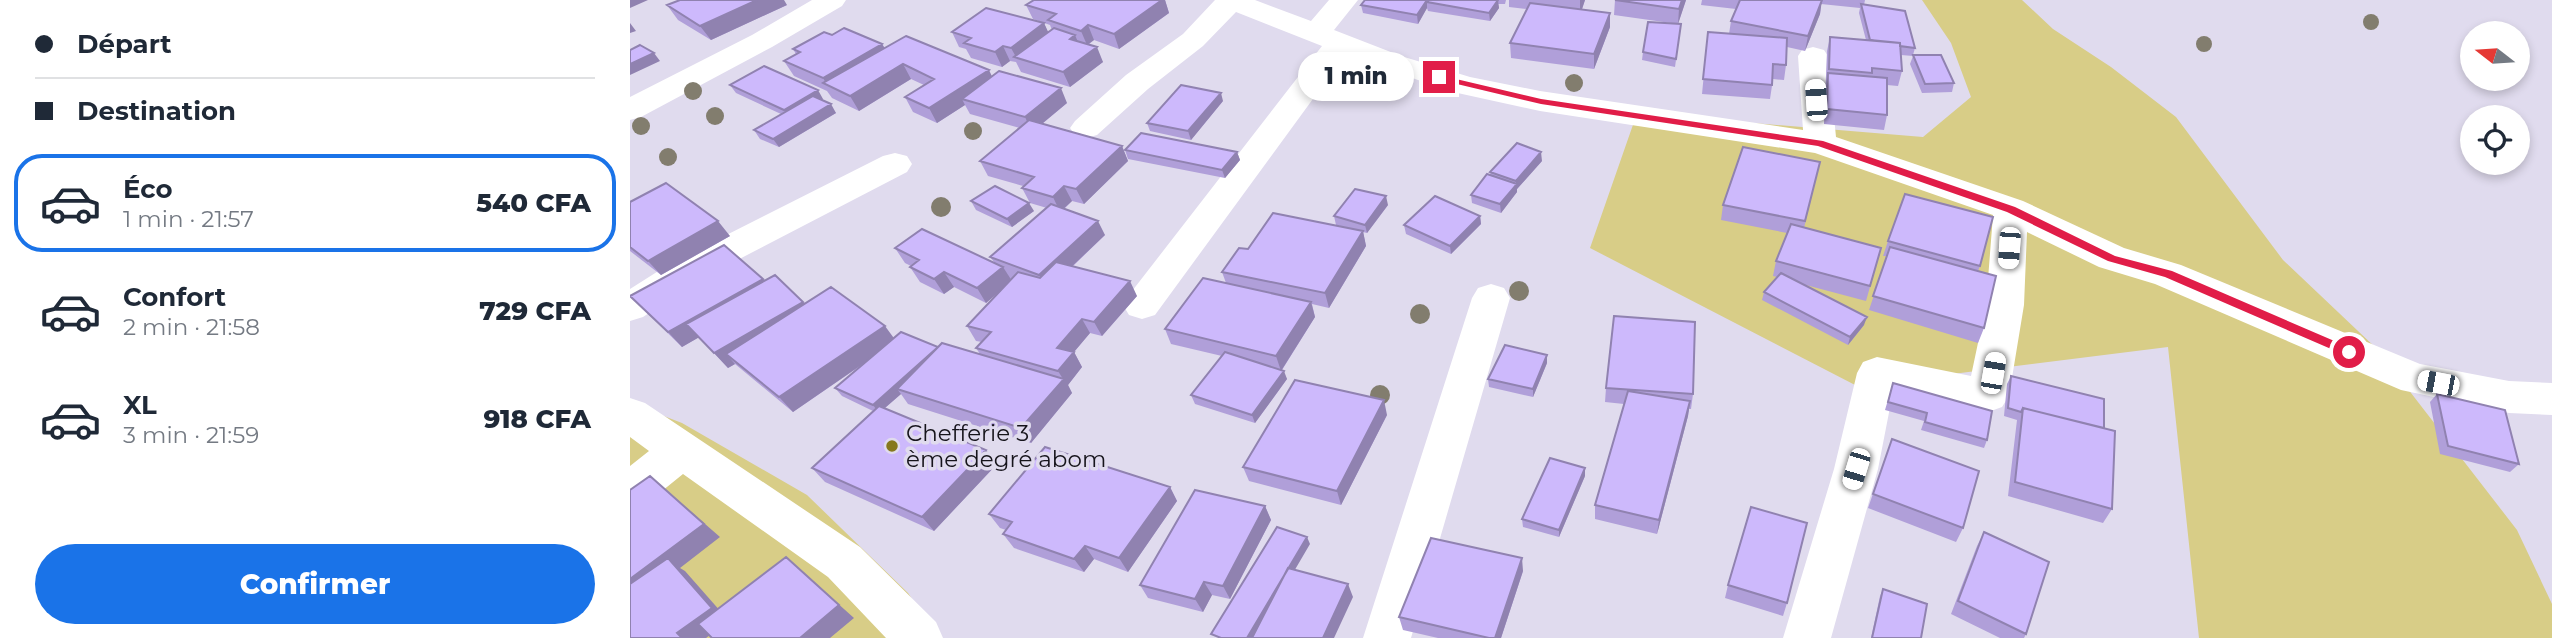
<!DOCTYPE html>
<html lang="fr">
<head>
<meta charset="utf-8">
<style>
	body { margin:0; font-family:Montserrat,sans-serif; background:#f6f6f7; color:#1f2937; height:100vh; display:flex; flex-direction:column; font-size:26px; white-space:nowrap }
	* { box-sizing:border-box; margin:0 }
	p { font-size:23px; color:#747a83 }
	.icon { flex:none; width:38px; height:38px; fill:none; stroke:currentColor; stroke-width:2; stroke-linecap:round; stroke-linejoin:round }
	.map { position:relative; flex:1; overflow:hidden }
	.sheet { display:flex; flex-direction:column; background:#fff; width:630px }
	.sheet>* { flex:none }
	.top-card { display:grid; align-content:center; height:154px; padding:0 35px; background:#fff }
	.needle { width:46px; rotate:287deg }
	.fabs { position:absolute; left:1830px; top:21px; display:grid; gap:14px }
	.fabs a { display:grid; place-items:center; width:70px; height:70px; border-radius:50%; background:#fff; box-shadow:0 4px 10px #0003; font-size:35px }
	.end { position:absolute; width:32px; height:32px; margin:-16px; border:9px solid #e11d48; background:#fff; box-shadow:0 0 0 4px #fff }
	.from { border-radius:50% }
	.bubble { position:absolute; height:49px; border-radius:24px; background:#fff; box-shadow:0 4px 10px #0003; font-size:23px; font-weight:800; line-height:49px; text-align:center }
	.car { position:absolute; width:21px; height:42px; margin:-21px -10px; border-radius:9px; box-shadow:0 0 5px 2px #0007; background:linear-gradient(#fff 24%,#345 0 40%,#fff 0 76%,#345 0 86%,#fff 0) }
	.top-card b { display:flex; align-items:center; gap:24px; height:66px; font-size:26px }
	.top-card b+b { border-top:2px solid #e0e1e3 }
	.top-card i { width:18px; height:18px; background:#1f2937 }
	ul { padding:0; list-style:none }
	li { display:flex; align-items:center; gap:21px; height:98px; margin:0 14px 10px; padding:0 21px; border:4px solid transparent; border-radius:28px }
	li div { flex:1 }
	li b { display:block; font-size:26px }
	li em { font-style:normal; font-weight:800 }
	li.on { border-color:#1a73e8 }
	li>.icon { width:63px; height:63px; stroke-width:1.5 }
	.cta { display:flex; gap:14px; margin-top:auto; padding:14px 35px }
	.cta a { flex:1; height:80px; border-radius:42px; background:#1a73e8; color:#fff; font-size:28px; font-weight:800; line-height:80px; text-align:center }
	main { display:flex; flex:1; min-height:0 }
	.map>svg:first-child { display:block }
</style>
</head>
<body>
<main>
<section class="sheet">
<div class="top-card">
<b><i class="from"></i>Départ</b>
<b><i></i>Destination</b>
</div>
<ul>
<li class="on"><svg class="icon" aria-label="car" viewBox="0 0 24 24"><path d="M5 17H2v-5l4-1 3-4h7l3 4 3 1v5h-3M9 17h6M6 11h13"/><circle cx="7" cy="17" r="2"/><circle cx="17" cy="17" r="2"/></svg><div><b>Éco</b><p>1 min · 21:57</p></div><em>540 CFA</em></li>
<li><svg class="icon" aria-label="car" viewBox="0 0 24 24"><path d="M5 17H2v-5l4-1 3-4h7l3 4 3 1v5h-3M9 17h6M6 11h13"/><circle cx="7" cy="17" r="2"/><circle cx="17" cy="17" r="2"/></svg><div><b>Confort</b><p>2 min · 21:58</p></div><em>729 CFA</em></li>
<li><svg class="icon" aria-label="car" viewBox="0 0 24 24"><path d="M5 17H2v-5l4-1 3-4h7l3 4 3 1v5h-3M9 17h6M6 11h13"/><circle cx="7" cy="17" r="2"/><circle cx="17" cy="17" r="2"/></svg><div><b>XL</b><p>3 min · 21:59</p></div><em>918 CFA</em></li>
</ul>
<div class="cta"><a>Confirmer</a></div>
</section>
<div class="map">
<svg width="1922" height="638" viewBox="0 0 1922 638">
	<rect width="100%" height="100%" fill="#e0dbee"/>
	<path fill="#d8cd87" d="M 1292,0 L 1392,0 L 1423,29 L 1481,67 L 1546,117 L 1653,260 L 1747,349 L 1887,530 L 1922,604 L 1922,638 L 1569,638 L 1538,347 L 1227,386 L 960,248 L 1005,119 L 1074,119 L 1293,137 L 1341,97 L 1321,43 Z
		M 0,403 L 52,423 L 177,495 L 278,593 L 308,638 L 0,638 Z"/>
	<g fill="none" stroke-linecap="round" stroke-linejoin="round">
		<path fill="#fff" fill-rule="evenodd" d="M 182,0 L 216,0 L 212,6 L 142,47 L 11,117 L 0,120 L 0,97 L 122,35 Z
			M 585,0 L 625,0 L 681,21 L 699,0 L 728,0 L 704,30 L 771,56 L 840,77 L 910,91 L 1173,130 L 1168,56 L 1172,50 L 1183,47 L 1194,50 L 1198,56 L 1206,137 L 1393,201 L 1494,248 L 1551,265 L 1790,364 L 1879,381 L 1922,383 L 1922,415 L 1879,413 L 1771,390 L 1525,284 L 1469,267 L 1397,232 L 1394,305 L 1379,396 L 1372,407 L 1358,412 L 1263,392 L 1248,469 L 1201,638 L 1153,638 L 1204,469 L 1227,373 L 1233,362 L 1247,357 L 1341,376 L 1356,305 L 1363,215 L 1185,153 L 910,111 L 823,92 L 715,55 L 525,315 L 512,319 L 499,315 L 493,305 L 499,295 L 692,46 L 606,12 L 573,46 L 518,89 L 467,135 L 456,138 L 445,135 L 440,128 L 445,121 L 496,75 L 553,34 Z
			M 265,153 L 277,156 L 282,164 L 277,172 L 67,281 L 13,317 L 0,321 L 0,289 L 41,263 L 253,156 Z
			M 861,284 L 874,288 L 880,298 L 781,638 L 733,638 L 842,298 L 848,288 Z
			M 0,398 L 15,403 L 230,547 L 306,622 L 313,638 L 256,638 L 198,577 L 53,474 L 16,504 L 0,510 L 0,466 L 19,451 L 0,437 Z"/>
	</g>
	<g fill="#827d6e">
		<circle cx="1741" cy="22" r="8"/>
		<circle cx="1574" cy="44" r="8"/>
		<circle cx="944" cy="83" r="9"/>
		<circle cx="63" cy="91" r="9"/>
		<circle cx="85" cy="116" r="9"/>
		<circle cx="11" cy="126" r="9"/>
		<circle cx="343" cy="131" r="9"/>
		<circle cx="38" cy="157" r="9"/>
		<circle cx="311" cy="207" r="10"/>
		<circle cx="889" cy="291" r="10"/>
		<circle cx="790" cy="314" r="10"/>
		<circle cx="750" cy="395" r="10"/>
	</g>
	<path fill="#b09fd9" d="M 404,0 L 535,0 L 539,13 L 489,49 L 464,40 L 458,45 L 473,62 L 440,87 L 391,72 L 386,62 L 380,61 L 372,67 L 341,58 L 336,49 L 329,47 L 322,32 L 414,23 L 418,33 L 422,30 L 420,25 L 403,19 L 396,5 Z
		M 735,0 L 876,0 L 875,4 L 868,4 L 869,8 L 860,21 L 798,11 L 797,8 L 788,24 L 733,13 L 731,5 Z
		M 879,0 L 955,0 L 952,9 L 980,27 L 964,69 L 881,58 L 880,43 L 897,9 L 879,7 Z
		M 985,0 L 1056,0 L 1048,24 L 984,15 Z
		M 1072,0 L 1235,0 L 1234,5 L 1285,48 L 1283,55 L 1324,83 L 1322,92 L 1292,93 L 1280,64 L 1283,56 L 1271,55 L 1272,71 L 1268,86 L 1257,85 L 1257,115 L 1254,130 L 1194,124 L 1197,51 L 1200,37 L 1236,40 L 1229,13 L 1230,8 L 1191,4 L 1190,14 L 1175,51 L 1157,47 L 1156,65 L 1154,80 L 1143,79 L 1140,99 L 1072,94 L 1078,32 L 1099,34 L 1101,21 L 1106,9 L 1071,5 Z
		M 37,5 L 157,5 L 81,40 L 48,20 Z
		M 1051,24 L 1045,67 L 1012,60 L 1013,52 Z
		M 202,35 L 252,44 L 255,48 L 362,76 L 437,103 L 412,124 L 492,146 L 498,161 L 454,204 L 442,201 L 434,209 L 475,235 L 443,266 L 507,296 L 472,336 L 460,333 L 444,352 L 452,367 L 438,385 L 442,393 L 401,443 L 278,404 L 271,394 L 255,408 L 367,464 L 304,531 L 195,482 L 182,468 L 243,411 L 212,396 L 205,388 L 236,362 L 163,412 L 105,364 L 98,368 L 69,337 L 52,347 L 15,311 L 134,281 L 175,304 L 264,338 L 308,347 L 350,354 L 346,348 L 352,342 L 346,341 L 337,326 L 371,290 L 356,303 L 324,287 L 314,294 L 290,282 L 280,267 L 281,266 L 275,263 L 265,248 L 364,262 L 360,257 L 417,208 L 400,203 L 392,188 L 393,186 L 358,176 L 350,161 L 390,128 L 340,114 L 335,105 L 307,123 L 283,112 L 275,97 L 294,85 L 281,79 L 229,111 L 202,98 L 197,91 L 164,76 L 154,61 L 166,54 L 163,49 Z
		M 100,85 L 193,99 L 191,100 L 206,113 L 149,147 L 130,139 L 124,130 L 151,114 L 106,93 Z
		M 593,101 L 561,140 L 520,131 L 517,123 Z
		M 495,150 L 607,152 L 610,160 L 595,178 L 498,159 Z
		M 912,161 L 887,189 L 887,192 L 871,213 L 842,203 L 841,195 L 861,176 L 860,172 Z
		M 1190,162 L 1174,228 L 1251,248 L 1236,301 L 1172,284 L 1234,325 L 1218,345 L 1132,300 L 1134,292 L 1147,277 L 1143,276 L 1146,261 L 1157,233 L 1091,220 L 1093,205 Z
		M 341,201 L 404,211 L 382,227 L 346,210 Z
		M 0,202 L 100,236 L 31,275 L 0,251 Z
		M 758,205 L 737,233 L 733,232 L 736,246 L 699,308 L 682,304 L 685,317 L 652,370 L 657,379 L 625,423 L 565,404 L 561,395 L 592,356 L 541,344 L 535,329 L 596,283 L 592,272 L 618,249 L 715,227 L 706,225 L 704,216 Z
		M 850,216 L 851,224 L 821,254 L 776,234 L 774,225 Z
		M 1258,241 L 1350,266 L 1348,271 L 1354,328 L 1348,343 L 1239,310 L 1257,256 L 1253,256 Z
		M 917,363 L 903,397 L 859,387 L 858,379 Z
		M 1381,376 L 1474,428 L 1482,509 L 1473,523 L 1378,496 L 1387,420 L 1374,416 L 1377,384 Z
		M 1263,383 L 1357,440 L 1354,448 L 1291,430 L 1294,421 L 1255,410 Z
		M 976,388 L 1063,394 L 1061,409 L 1059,409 L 1058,416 L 1027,534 L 965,519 L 965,505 L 994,404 L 975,402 Z
		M 1807,394 L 1889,464 L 1880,472 L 1810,454 L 1800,402 Z
		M 757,415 L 711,505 L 619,481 L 613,467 Z
		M 1262,439 L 1333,528 L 1326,542 L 1238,508 Z
		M 955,476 L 929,537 L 893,527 L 892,519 Z
		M 540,487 L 547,501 L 498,572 L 464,559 L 454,572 L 384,548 L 373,534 L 376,530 L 370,528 L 359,514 Z
		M 635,506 L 641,520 L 600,599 L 582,595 L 573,612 L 518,598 L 510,585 Z
		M 1354,532 L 1396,634 L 1394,638 L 1370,638 L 1321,614 L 1347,546 Z
		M 893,571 L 871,638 L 808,638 L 773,630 L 769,617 Z
		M 1098,585 L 1157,603 L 1153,616 L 1095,598 Z
		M 1253,589 L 1291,638 L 1241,638 L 1250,596 Z"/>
	<path fill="#9082b0" d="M 0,0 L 18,0 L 0,8 Z
		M 127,0 L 154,0 L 157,5 L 81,40 L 70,26 Z
		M 532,0 L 535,0 L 539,13 L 489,49 L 484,34 Z
		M 797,0 L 803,0 L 797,2 L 797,8 L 788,24 L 787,15 Z
		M 868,0 L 869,8 L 860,21 L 859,13 Z
		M 950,0 L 955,0 L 950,15 Z
		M 1052,0 L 1056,0 L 1048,24 L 1049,9 Z
		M 1192,0 L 1190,14 L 1175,51 L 1178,36 Z
		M 980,13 L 980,27 L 964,69 L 964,54 Z
		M 0,23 L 6,31 L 0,33 Z
		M 414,23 L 421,38 L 386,57 L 381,48 Z
		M 458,25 L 464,40 L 457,45 L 451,31 Z
		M 445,35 L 451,49 L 440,39 Z
		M 252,44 L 261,59 L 197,85 L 193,78 Z
		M 373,46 L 380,61 L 372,67 L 365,52 Z
		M 467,47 L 473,62 L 440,87 L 433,72 Z
		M 24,53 L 30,61 L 0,75 L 0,64 Z
		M 273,64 L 281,79 L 229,111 L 220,96 Z
		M 359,70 L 366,85 L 332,99 L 335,105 L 307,123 L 299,108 Z
		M 431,88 L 437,103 L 402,132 L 395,117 Z
		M 188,90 L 193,99 L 160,118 L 154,110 Z
		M 591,93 L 593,101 L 561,140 L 558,131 Z
		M 201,104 L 206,113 L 149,147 L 143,139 Z
		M 492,146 L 498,161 L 454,204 L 446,189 Z
		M 607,152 L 610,160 L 595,178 L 592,170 Z
		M 911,152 L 912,161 L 887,189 L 887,192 L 871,213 L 870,204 L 886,185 L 886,181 Z
		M 434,186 L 442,201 L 430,212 L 423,197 Z
		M 756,196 L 758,205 L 737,233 L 735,225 Z
		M 399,203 L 404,211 L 382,227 L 377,219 Z
		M 850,216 L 851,224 L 821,254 L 820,246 Z
		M 88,221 L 100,236 L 31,275 L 18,261 Z
		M 468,221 L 475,235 L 417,290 L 409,275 Z
		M 733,231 L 736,246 L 699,308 L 695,293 Z
		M 373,267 L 382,281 L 356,303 L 347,288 Z
		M 314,272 L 324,287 L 314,294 L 304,279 Z
		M 133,279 L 145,294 L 52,347 L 38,332 Z
		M 500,281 L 507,296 L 472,336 L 464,322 Z
		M 173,302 L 185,316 L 96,354 L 105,364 L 98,368 L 84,353 Z
		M 681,302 L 685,317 L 651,371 L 646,356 Z
		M 1237,317 L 1234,325 L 1218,345 L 1220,337 Z
		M 452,319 L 460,333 L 444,352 L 452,367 L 438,385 L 442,393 L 401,443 L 391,428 L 433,379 L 428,371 L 427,348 Z
		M 255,326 L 266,341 L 163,412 L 149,397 Z
		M 308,347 L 267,389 L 271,394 L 249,413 L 243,405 Z
		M 917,355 L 917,363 L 903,397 L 903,389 Z
		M 654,371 L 657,379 L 625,423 L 622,415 Z
		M 754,400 L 757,415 L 711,505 L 707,491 Z
		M 1060,401 L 1058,416 L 1027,534 L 1029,520 Z
		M 356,450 L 367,464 L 304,531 L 292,517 Z
		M 955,468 L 955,476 L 929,537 L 929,530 Z
		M 20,476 L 90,537 L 50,568 L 55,571 L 99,621 L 76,638 L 52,638 L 0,606 L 0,579 Z
		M 540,487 L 547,501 L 498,572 L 489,558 Z
		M 635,506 L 641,520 L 600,599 L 593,586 Z
		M 677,537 L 680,544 L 625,638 L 617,638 Z
		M 455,546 L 464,559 L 454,572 L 444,559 Z
		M 156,557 L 224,618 L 200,638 L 170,638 Z
		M 892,558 L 893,571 L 871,638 L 865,638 Z
		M 574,582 L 582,595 L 573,612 L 565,599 Z
		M 718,584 L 723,597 L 704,638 L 693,638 Z"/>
	<path fill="#cdb9fc" stroke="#9082b0" stroke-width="2" d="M 50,0 L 127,0 L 70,26 L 37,5 Z
		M 404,0 L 532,0 L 484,34 L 458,25 L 451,31 L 418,20 L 426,14 L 396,5 Z
		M 735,0 L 797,0 L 787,15 L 731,5 Z
		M 799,0 L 868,0 L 859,13 L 797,2 Z
		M 985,0 L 1052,0 L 1049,9 Z
		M 1110,0 L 1192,0 L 1178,36 L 1101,21 Z
		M 900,3 L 980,13 L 964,54 L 880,43 Z
		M 1231,4 L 1275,11 L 1285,48 L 1270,46 L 1270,43 L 1240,40 Z
		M 356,8 L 414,23 L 381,48 L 373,46 L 365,52 L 334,43 L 341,38 L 322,32 Z
		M 1018,22 L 1051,24 L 1046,59 L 1013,52 Z
		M 214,28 L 252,44 L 193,78 L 154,61 L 170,52 L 163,49 L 194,32 L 202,35 Z
		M 424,28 L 445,35 L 440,39 L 467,47 L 433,72 L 384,57 Z
		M 1078,32 L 1157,38 L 1156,65 L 1143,64 L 1142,85 L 1073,79 Z
		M 276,36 L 359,70 L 299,108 L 275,97 L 304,79 L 273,64 L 220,96 L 193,83 Z
		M 1200,37 L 1270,43 L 1272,71 L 1242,68 L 1242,73 L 1199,69 Z
		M 10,45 L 24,53 L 0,64 L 0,50 Z
		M 1283,55 L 1311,55 L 1324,83 L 1295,84 Z
		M 134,66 L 188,90 L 154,110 L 100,85 Z
		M 369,71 L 431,88 L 395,117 L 332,99 Z
		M 1198,73 L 1257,78 L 1257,115 L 1197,109 Z
		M 551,85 L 591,93 L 558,131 L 517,123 Z
		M 183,96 L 201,104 L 143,139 L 124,130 Z
		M 399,120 L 492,146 L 446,189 L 434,186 L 423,197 L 392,188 L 404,177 L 350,161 Z
		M 511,133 L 607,152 L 592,170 L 495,150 Z
		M 887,143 L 911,152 L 886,181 L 860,172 Z
		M 1113,147 L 1190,162 L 1175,221 L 1093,205 Z
		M 857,174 L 887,184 L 870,204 L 841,195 Z
		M 36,183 L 88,221 L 18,261 L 0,247 L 0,202 Z
		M 365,186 L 399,203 L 377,219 L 341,201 Z
		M 725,189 L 756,196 L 735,225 L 704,216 Z
		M 1275,194 L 1363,217 L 1350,266 L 1258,241 Z
		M 805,196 L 850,216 L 820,246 L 774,225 Z
		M 421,204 L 468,221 L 409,275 L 360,257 Z
		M 643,213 L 733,231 L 695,293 L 592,272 L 609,248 L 618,249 Z
		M 1161,224 L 1251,248 L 1240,286 L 1146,261 Z
		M 292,229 L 373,267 L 347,288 L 314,272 L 304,279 L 280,267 L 289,260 L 265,248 Z
		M 94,245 L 133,279 L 38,332 L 0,296 Z
		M 1260,247 L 1366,276 L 1354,328 L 1243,296 Z
		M 426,262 L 500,281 L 464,322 L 452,319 L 427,348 L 444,352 L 428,371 L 346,348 L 361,332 L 337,326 L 388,272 L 410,278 Z
		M 1151,273 L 1237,317 L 1220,337 L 1134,292 Z
		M 145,275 L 173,302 L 84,353 L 56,324 Z
		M 573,278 L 681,302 L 646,356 L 535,329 Z
		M 201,287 L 255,326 L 149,397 L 96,354 Z
		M 984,316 L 1065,322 L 1063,394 L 976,388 Z
		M 271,332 L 308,347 L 243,405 L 205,388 Z
		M 312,343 L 434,379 L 391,428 L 267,389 Z
		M 875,345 L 917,355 L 903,389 L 858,379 Z
		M 595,352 L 654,371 L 622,415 L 561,395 Z
		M 1381,376 L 1474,399 L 1474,428 L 1393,408 L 1391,412 L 1378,408 Z
		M 665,380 L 754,400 L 707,491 L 613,467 Z
		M 1263,383 L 1362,411 L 1357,440 L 1295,422 L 1297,413 L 1258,402 Z
		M 998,391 L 1060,401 L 1029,520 L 965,505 Z
		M 1807,394 L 1875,410 L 1889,464 L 1818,446 Z
		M 249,406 L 356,450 L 292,517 L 182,468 Z
		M 1393,408 L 1485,431 L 1482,509 L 1385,482 Z
		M 1262,439 L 1349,471 L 1333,528 L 1243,494 Z
		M 415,447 L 540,487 L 489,558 L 455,546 L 444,559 L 373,534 L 382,522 L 359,514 Z
		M 920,458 L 955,468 L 929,530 L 892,519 Z
		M 20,476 L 74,524 L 0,579 L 0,490 Z
		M 565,490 L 635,506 L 593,586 L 574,582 L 565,599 L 510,585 Z
		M 1121,507 L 1177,523 L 1157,603 L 1098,585 Z
		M 647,527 L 677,537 L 617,638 L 591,638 L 581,634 Z
		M 1354,532 L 1419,562 L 1396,634 L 1328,601 Z
		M 801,538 L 892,558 L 865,638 L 859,638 L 769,617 Z
		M 156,557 L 209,605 L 170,638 L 82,638 L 68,624 Z
		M 38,558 L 82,608 L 47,633 L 52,638 L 0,638 L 0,584 Z
		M 658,568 L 718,584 L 693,638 L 622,638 Z
		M 1253,589 L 1297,604 L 1291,638 L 1242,638 Z"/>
	<path fill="#e11d48" d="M 809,75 L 911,99 L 1193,141 L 1385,207 L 1485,256 L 1542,271 L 1723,349 L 1725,352 L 1723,355 L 1715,355 L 1535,277 L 1478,261 L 1377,212 L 1188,146 L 911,104 L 806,79 L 806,75 Z"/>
	<circle fill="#86781c" stroke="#e0dbee" stroke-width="2.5" cx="262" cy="446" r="7"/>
	<g text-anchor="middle" stroke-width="7" stroke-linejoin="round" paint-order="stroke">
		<g font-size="23" fill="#16141b" stroke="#e0dbee" text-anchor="start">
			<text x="276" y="441">Chefferie 3<tspan x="276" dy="26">ème degré abom</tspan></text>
		</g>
	</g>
</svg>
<div class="fabs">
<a><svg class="needle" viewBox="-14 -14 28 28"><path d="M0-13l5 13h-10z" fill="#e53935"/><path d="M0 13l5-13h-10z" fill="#747a83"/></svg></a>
<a><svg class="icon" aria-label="locate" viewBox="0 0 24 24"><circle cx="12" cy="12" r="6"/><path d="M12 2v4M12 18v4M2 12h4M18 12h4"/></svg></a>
</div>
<i class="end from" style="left:1719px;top:352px"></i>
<i class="end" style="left:809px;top:77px"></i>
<div class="bubble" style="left:668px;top:52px;width:116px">1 min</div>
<i class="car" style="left:1186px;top:100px;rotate:356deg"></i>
<i class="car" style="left:1379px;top:248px;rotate:184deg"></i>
<i class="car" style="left:1363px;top:373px;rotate:10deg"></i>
<i class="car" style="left:1808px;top:383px;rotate:281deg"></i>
<i class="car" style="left:1226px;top:469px;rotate:197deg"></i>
</div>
</main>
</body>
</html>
